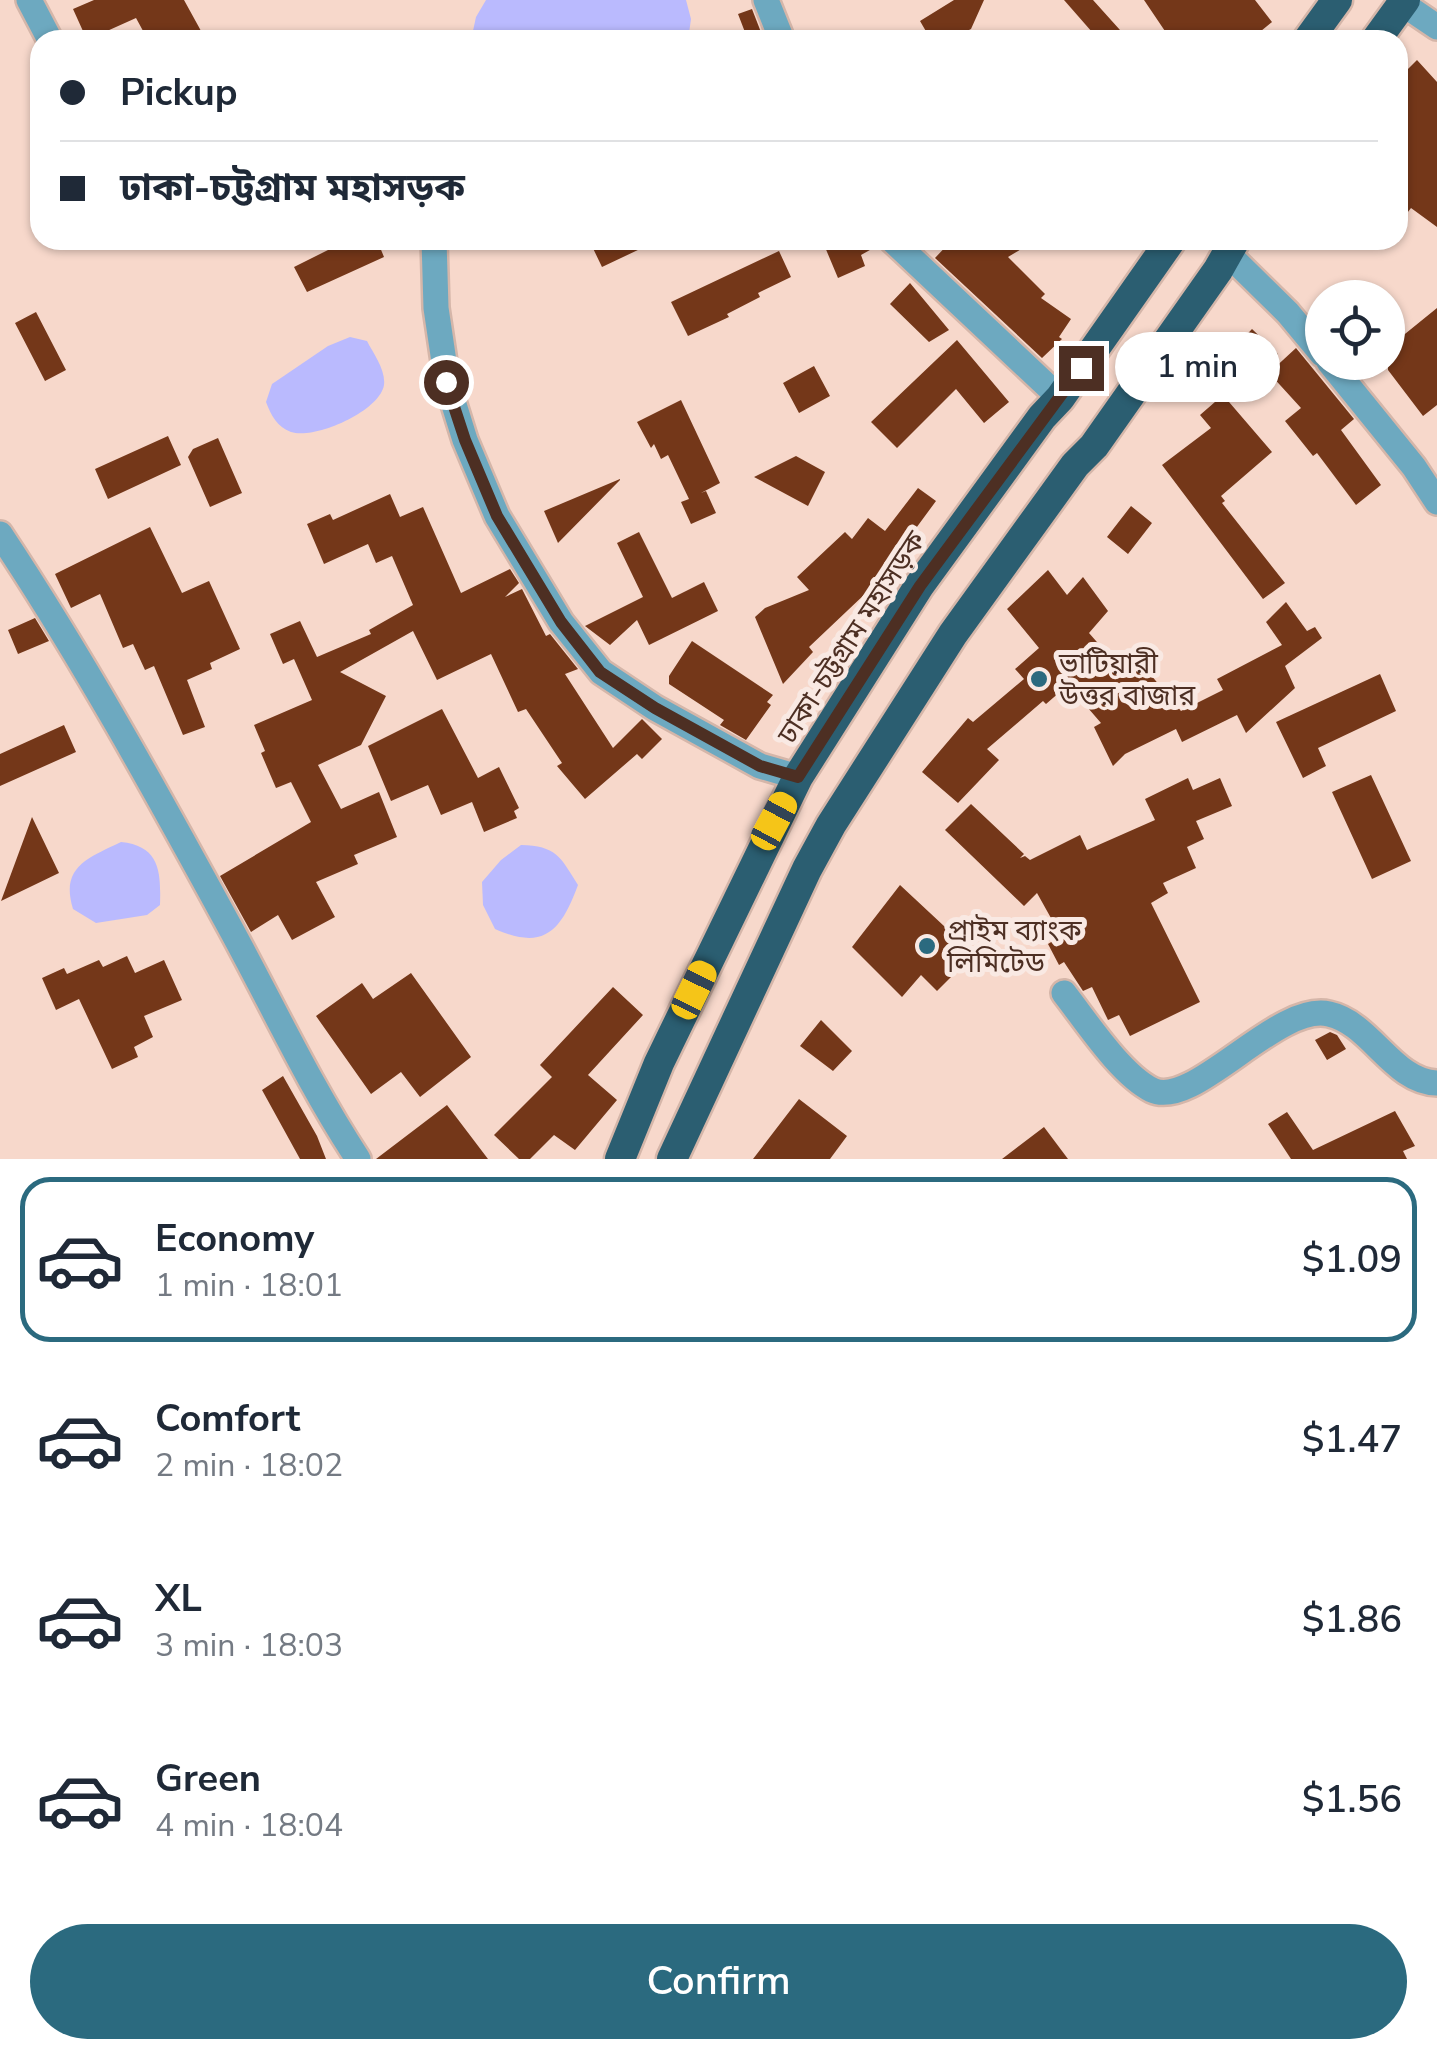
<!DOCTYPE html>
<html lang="en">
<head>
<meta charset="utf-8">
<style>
	body { margin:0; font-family:"Nunito Sans","Noto Sans Bengali",sans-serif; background:#f6f6f7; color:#1f2937; height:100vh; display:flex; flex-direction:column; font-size:38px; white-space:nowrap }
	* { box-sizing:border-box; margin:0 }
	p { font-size:32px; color:#747a83 }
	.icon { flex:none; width:55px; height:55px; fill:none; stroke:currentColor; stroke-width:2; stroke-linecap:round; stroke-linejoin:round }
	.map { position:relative; height:1159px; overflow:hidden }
	.drawer { display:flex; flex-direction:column; background:#fff; flex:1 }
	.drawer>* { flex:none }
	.top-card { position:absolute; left:30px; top:30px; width:1378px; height:220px; border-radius:30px; box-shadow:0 2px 8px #0004; display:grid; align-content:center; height:220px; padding:0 30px; background:#fff }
	.buttons { position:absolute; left:1305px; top:280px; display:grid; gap:20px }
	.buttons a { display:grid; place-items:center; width:100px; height:100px; border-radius:50%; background:#fff; box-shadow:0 2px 8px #0004; font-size:50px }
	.end { position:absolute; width:45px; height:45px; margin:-22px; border:12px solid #4d2f23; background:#fff; box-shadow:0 0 0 5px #fff }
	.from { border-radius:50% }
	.bubble { position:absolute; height:70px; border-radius:35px; background:#fff; box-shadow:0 2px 8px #0004; font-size:32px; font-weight:600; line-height:70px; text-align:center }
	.car { position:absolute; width:30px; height:60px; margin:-30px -15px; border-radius:12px; box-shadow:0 0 8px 2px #0007; background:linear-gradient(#f5c518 24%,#345 0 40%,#f5c518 0 76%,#345 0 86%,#f5c518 0) }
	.top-card b { display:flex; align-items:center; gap:35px; height:95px; font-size:38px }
	.top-card b+b { border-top:2px solid #e0e1e3 }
	.top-card i { width:25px; height:25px; background:#1f2937 }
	ul { padding:18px 0 0; list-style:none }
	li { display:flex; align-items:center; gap:30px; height:165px; margin:0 20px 15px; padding:0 10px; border:5px solid transparent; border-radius:30px }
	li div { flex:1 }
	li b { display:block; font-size:38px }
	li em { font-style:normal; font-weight:600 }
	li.active { border-color:#2b6a7f }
	li>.icon { width:90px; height:90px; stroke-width:1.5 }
	.action { display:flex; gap:20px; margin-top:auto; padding:20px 30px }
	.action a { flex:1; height:115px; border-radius:60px; background:#2b6a7f; color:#fff; font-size:40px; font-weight:600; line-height:115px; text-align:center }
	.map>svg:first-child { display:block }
</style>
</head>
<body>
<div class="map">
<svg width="1437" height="1159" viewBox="0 0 1437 1159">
	<rect width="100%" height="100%" fill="#f7d8cb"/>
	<path fill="#babafe" d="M 486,0 L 686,0 L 691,19 L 688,40 L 471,40 L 476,17 Z
		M 350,337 L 367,341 C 373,353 386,370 384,385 C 380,411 315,440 291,432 C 277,427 271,415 266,402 L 272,384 L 328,346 Z
		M 121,842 C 160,846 161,872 160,905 L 147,915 L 96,923 L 73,909 C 60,867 88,858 121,842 Z
		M 521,845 C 556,846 560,856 578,885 C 561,931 544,951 495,929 L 483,905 L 482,882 L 501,860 Z"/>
	<path fill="#743719" d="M 94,0 L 184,0 L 206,40 L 148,40 L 136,18 L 87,40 L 73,9 Z
		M 954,0 L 984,0 L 971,29 L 949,40 L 931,40 L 920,21 Z
		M 1064,0 L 1093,0 L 1129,40 L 1099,40 Z
		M 1144,0 L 1255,0 L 1272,22 L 1250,40 L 1171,40 Z
		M 752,9 L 764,40 L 748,40 L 738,14 Z
		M 1417,60 L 1437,82 L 1437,227 L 1411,208 L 1398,225 L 1398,79 Z
		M 348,240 L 377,240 L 384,257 L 307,292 L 294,267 Z
		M 589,240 L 659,240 L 602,267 Z
		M 822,240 L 876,240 L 877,246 L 861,255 L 865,266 L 838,278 Z
		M 952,240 L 1036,240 L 1008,257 L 1045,294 L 1041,298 L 1071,319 L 1059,337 L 1062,339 L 1042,358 L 935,258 Z
		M 779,251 L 791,277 L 758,293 L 760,297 L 727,314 L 729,317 L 688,336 L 671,302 Z
		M 910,283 L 949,330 L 929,342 L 890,304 Z
		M 1437,308 L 1437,405 L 1423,416 L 1388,370 L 1388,322 L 1400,338 Z
		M 36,312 L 66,370 L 45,381 L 15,323 Z
		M 1252,329 L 1278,354 L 1259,373 L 1234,348 Z
		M 957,340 L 1009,402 L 984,423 L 956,389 L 897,448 L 871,422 Z
		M 1296,348 L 1354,419 L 1341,430 L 1381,485 L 1356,505 L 1317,453 L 1313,456 L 1285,421 L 1301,408 L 1269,373 Z
		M 814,366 L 830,396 L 799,413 L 783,383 Z
		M 1223,395 L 1272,452 L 1221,496 L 1225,501 L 1222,503 L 1285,583 L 1263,599 L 1162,465 L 1211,428 L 1200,415 Z
		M 681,400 L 720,483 L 701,493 L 706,491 L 716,513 L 691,524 L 681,502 L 689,499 L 668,455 L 661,459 L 654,444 L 651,448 L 637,422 Z
		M 168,436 L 181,465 L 108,499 L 95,469 Z
		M 218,438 L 242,493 L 210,507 L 188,457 L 193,449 Z
		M 796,456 L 825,472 L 808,506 L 754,477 Z
		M 620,479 L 620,480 L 558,543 L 544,511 Z
		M 918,488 L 936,501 L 883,573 L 885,575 L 809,647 L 813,652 L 783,684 L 755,617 L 765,608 L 809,590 L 797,577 L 845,532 L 852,539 L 868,518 L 885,531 Z
		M 390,494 L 400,517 L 423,507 L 461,593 L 510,569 L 519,583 L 505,597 L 522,589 L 546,636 L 550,634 L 578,669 L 565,674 L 613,748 L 642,719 L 662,739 L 642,759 L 637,754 L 585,799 L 557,766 L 562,763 L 526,709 L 518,712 L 491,654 L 437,680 L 413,631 L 340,672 L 386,696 L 361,745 L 318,765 L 341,809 L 379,792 L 397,837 L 354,855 L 358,864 L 316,882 L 335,917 L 292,940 L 278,915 L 251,932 L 220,876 L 311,822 L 291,782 L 276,788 L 261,753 L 265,751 L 254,725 L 312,700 L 294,659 L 283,664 L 270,634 L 300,621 L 317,657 L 371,634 L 369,630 L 413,605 L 392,556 L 376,563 L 368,544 L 324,564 L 307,524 L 330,514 L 333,520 Z
		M 1131,506 L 1152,523 L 1128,554 L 1107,537 Z
		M 150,527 L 182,593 L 209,581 L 240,649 L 210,663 L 212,669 L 187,680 L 205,727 L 183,735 L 154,666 L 145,670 L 133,644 L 123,648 L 100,594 L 71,608 L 55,574 Z
		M 639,532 L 672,598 L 704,582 L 718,611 L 649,645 L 637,620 L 610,645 L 585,626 L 643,597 L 617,543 Z
		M 1048,570 L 1067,595 L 1083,577 L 1108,611 L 1089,633 L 1125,674 L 1140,662 L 1181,711 L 1223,690 L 1217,679 L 1282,645 L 1266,622 L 1286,602 L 1307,631 L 1315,627 L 1322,638 L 1285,666 L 1295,688 L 1246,733 L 1237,715 L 1182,742 L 1176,729 L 1125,754 L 1113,766 L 1094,727 L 1101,723 L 1068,685 L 1046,704 L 1043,701 L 987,749 L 999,760 L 958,803 L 922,772 L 968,718 L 973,722 L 1024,679 L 1015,669 L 1039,648 L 1007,609 Z
		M 35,618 L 49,641 L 18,654 L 8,630 Z
		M 692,641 L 773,695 L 767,702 L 771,705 L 746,740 L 720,725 L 724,720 L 669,684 L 669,676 Z
		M 1380,674 L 1396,711 L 1318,748 L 1326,766 L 1303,778 L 1276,722 Z
		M 442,709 L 478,778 L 499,767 L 519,808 L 514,811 L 517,818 L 484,832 L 472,802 L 441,815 L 428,785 L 391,801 L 368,746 Z
		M 64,725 L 76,752 L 0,786 L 0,754 Z
		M 1371,775 L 1411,861 L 1372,879 L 1332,792 Z
		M 1188,778 L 1193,790 L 1220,778 L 1232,806 L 1196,821 L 1204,839 L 1187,847 L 1196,868 L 1163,883 L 1168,893 L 1151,903 L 1200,1002 L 1130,1036 L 1119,1015 L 1108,1020 L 1092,987 L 1083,991 L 1064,962 L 1059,965 L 1048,944 L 1061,936 L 1037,893 L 1024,906 L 945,830 L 971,804 L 1024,854 L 1020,858 L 1025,856 L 1030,860 L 1080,835 L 1087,850 L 1155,820 L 1145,799 Z
		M 32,817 L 59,873 L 1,901 Z
		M 900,885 L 974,954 L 937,991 L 921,975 L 902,997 L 852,947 Z
		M 127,956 L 135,973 L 164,960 L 182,1000 L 144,1016 L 153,1037 L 134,1047 L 138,1057 L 112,1069 L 79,999 L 56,1010 L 42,978 L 64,968 L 67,974 L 99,960 L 103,967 Z
		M 411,973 L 471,1057 L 420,1097 L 401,1072 L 371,1094 L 316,1016 L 362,983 L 373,999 Z
		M 613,987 L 643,1015 L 588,1075 L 617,1100 L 575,1150 L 554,1135 L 530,1159 L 519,1159 L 494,1135 L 552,1077 L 540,1065 Z
		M 821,1020 L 852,1051 L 833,1071 L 800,1046 Z
		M 1330,1032 L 1337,1035 L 1346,1049 L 1327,1060 L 1315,1040 Z
		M 283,1076 L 317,1136 L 326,1159 L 300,1159 L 262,1090 Z
		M 799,1099 L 847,1136 L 830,1159 L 753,1159 Z
		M 447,1105 L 488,1159 L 376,1159 Z
		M 1395,1111 L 1415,1146 L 1403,1151 L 1407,1159 L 1291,1159 L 1268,1124 L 1287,1112 L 1313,1150 Z
		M 1044,1127 L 1068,1159 L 1002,1159 Z"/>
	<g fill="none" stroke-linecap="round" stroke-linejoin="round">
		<defs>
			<path id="minor" d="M 29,0 L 50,40
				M 766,0 L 782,40
				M 1403,4 L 1437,27
				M 434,240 L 436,308 L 447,382 L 465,440 L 497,516 L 561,622 L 601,672 L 655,708 L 760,766 L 798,777
				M 892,240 L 1060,398
				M 1227,253 L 1288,313 L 1322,354
				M 1329,362 L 1414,467 L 1437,502
				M 0,534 C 83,659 154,788 226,920 C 270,1000 308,1083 358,1159
				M 1064,993 C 1086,1021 1120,1074 1152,1090 C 1194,1110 1277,1002 1329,1014 C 1371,1023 1393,1082 1437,1083"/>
			<path id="highway" d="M 1308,40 L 1337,0
				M 1376,40 L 1405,0
				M 620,1159 L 659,1063 L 798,777 L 919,586 L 1042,417 L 1060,398 L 1171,240
				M 672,1159 L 807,869 L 831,825 L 953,634 L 1075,465 L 1094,446 L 1218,270 L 1235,240"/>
		</defs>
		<use href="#minor" stroke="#d5b6a9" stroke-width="30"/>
		<use href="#highway" stroke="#d5b6a9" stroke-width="35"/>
		<use href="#minor" stroke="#6da9c0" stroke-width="25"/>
		<use href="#highway" stroke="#2b5e71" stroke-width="30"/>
	</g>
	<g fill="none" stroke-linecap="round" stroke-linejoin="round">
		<path stroke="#4d2f23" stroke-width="12" d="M 446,382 L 465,440 L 497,516 L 561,622 L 600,672 L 655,708 L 760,766 L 798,777 L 920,586 L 1081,368"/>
	</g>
	<g fill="#2b6a7f" stroke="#f9e9e3" stroke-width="4">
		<circle cx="1039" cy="679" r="10"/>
		<circle cx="927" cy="946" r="10"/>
	</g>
	<g text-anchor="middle" stroke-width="10" stroke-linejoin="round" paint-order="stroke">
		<g font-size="28" fill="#4d2f23" stroke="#f9e9e3">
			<text transform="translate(851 637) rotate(-57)" y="10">ঢাকা-চট্টগ্রাম মহাসড়ক</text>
		</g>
		<g font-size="28" fill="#4d2f23" stroke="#f9e9e3" text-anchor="start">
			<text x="1059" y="673">ভাটিয়ারী<tspan x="1059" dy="32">উত্তর বাজার</tspan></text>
			<text x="947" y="940">প্রাইম ব্যাংক<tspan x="947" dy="32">লিমিটেড</tspan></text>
		</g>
	</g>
</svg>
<div class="buttons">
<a><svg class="icon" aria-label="locate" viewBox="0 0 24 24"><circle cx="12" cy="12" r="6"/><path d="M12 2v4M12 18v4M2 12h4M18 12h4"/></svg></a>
</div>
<i class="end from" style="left:446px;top:382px"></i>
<i class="end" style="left:1081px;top:368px"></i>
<div class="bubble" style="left:1115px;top:332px;width:165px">1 min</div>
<i class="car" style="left:774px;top:821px;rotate:28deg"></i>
<i class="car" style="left:694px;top:990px;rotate:26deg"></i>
<div class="top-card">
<b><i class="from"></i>Pickup</b>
<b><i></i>ঢাকা-চট্টগ্রাম মহাসড়ক</b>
</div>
</div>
<section class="drawer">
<ul>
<li class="active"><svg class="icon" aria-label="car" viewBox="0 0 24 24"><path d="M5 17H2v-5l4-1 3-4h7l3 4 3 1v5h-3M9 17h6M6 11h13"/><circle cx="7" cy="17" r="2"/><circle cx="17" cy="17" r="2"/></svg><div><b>Economy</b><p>1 min · 18:01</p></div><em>$1.09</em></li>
<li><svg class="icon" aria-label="car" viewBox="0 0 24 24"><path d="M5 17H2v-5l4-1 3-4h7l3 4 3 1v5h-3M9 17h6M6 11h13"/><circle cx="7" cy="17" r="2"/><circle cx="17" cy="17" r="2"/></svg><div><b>Comfort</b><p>2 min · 18:02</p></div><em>$1.47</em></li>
<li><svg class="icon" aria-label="car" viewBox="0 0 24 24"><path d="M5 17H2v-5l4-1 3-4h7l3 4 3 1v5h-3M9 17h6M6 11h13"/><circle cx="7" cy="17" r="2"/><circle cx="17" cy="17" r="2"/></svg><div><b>XL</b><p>3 min · 18:03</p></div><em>$1.86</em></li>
<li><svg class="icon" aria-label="car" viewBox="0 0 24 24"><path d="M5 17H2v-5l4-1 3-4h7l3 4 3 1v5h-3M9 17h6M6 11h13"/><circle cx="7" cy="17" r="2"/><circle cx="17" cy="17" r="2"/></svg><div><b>Green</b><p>4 min · 18:04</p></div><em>$1.56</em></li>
</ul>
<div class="action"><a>Confirm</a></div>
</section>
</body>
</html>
